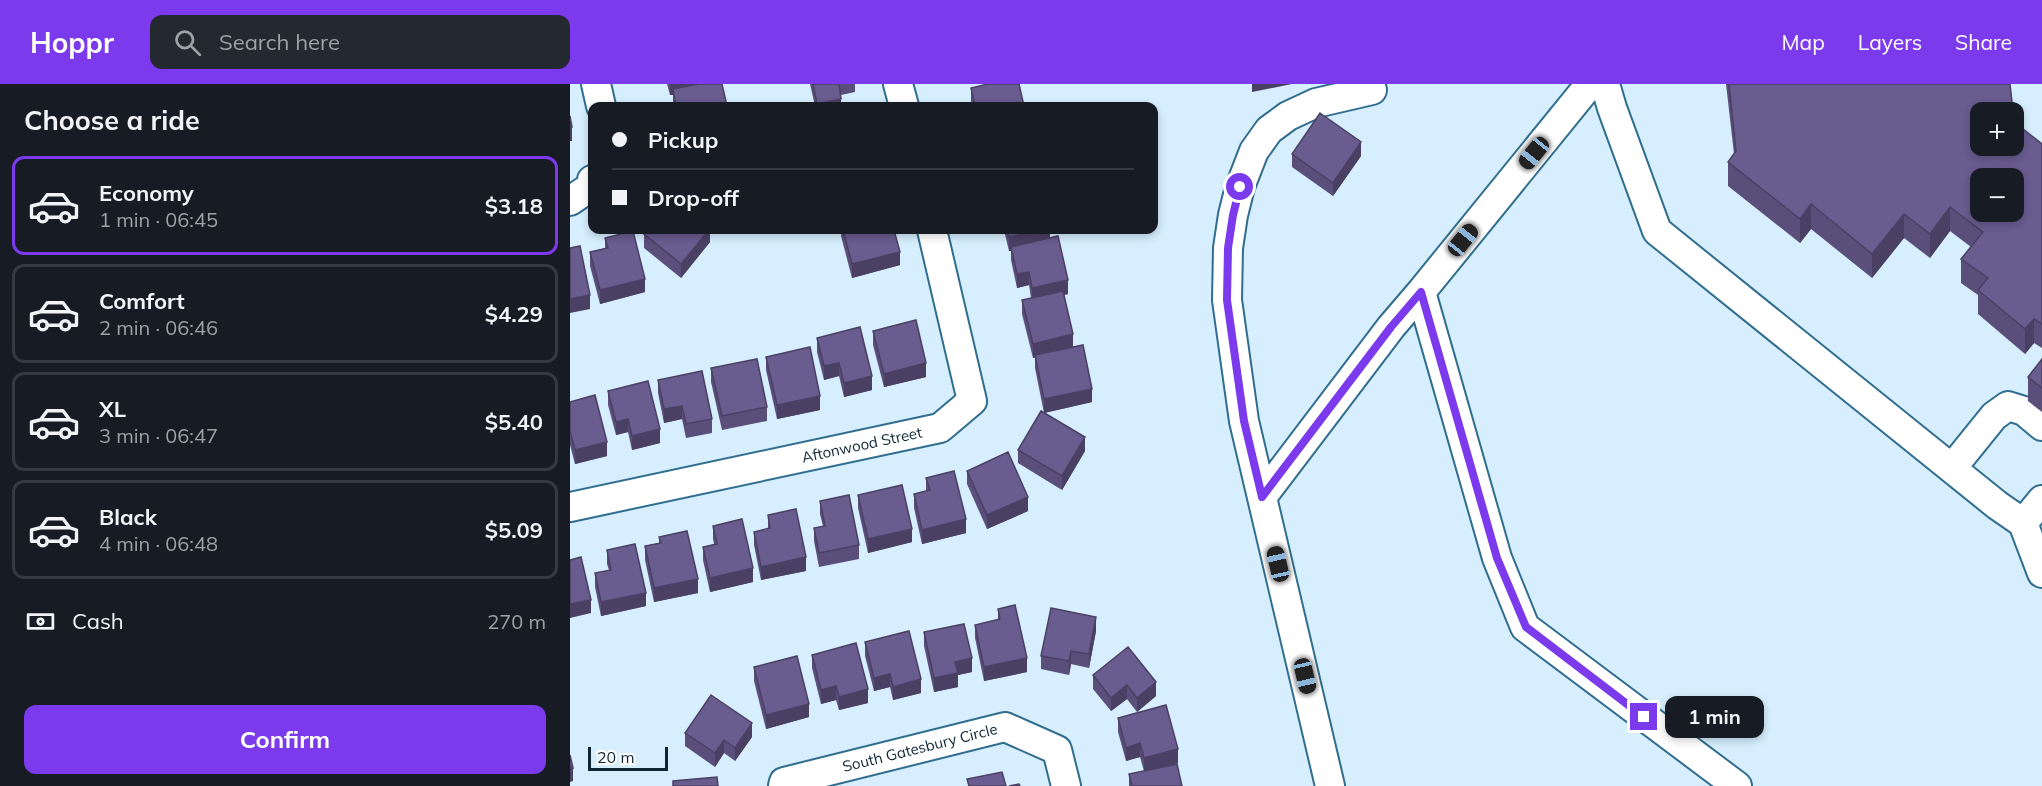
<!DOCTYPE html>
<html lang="en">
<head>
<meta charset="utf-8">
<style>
	body { margin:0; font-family:Mulish,sans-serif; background:#242831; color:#f1f3f6; height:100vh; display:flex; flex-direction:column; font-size:22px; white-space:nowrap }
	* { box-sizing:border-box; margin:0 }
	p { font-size:20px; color:#9ea1a6 }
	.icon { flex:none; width:33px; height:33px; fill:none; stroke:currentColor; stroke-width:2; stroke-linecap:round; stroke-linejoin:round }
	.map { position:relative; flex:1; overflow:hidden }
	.sheet { display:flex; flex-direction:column; background:#171b24; width:570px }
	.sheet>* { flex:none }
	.guide { position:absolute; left:18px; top:18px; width:570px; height:132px; border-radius:12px; box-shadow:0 3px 9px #0003; display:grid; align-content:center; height:132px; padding:0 24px; background:#171b24 }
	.controls { position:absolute; left:1400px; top:18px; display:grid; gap:12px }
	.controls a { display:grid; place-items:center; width:54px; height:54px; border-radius:12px; background:#171b24; box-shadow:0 3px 9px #0003; font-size:30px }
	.scale { position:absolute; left:18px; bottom:15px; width:80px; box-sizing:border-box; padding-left:6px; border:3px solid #0e2735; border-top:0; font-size:16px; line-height:21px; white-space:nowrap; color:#0e2735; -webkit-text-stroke:4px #fff; paint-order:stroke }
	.end { position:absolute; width:27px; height:27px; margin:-14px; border:8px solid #7c3aed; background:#fff; box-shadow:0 0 0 3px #fff }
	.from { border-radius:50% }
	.bubble { position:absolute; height:42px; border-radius:12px; background:#171b24; box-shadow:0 3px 9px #0003; font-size:20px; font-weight:700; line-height:42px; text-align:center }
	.car { position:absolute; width:18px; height:36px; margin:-18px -9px; border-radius:8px; box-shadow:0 0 4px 2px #0007; background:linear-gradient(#222 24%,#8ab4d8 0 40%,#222 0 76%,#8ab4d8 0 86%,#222 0) }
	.guide b { display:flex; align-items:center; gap:21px; height:57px; font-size:22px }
	.guide b+b { border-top:2px solid #363941 }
	.guide i { width:15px; height:15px; background:#f1f3f6 }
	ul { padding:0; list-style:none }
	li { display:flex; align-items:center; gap:18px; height:99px; margin:0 12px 9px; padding:0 12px; border:3px solid #363941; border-radius:12px }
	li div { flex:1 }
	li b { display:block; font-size:22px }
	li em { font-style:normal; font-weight:700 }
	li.active { border-color:#7c3aed }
	li>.icon { width:54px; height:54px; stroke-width:1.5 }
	h2 { padding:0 24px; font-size:27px; line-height:72px }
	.pay { display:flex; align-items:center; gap:15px; height:66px; padding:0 24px; font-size:22px }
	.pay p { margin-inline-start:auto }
	.action { display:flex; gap:12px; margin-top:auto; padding:12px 24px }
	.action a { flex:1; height:69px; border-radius:12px; background:#7c3aed; color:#fff; font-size:24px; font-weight:700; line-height:69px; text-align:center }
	header { display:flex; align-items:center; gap:36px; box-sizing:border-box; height:84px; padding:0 30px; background:#7c3aed; color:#fff }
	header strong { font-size:28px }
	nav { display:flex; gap:33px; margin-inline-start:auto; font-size:21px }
	.search { width:420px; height:54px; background:#242831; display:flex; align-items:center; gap:15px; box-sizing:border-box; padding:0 21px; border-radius:12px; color:#9ea1a6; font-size:22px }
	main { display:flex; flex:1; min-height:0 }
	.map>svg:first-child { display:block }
</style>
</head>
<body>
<header>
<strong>Hoppr</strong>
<div class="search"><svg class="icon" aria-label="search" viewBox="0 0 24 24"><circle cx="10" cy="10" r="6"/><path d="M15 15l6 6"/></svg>Search here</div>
<nav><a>Map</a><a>Layers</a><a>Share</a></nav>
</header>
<main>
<section class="sheet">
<h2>Choose a ride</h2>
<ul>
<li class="active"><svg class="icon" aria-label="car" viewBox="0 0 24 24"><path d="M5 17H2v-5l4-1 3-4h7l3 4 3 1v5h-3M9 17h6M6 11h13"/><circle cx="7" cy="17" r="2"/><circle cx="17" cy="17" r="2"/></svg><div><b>Economy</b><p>1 min · 06:45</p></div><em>$3.18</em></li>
<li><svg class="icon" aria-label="car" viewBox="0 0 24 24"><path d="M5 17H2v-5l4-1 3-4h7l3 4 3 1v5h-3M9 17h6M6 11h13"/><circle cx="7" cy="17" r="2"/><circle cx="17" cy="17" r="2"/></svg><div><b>Comfort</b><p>2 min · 06:46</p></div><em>$4.29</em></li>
<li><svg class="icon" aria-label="car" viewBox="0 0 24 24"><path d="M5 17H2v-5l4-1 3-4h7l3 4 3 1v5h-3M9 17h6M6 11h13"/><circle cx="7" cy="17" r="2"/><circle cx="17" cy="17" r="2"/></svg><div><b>XL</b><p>3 min · 06:47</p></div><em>$5.40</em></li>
<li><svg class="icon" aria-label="car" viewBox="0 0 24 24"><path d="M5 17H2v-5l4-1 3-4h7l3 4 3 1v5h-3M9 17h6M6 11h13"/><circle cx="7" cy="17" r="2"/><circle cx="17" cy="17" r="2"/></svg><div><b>Black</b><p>4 min · 06:48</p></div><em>$5.09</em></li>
</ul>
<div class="pay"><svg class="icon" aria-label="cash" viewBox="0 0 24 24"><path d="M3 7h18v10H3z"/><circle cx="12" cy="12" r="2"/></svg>Cash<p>270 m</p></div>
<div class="action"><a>Confirm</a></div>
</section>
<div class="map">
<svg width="1472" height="702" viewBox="0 0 1472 702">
	<rect width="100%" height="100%" fill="#d6eefd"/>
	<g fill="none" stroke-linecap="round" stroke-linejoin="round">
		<defs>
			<path id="minor" d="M 26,0 L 31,22
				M 328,0 L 334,22
				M 1020,0 L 851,208 L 927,474 L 955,543 L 1167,702
				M 1035,0 L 1042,24 L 1087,147 L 1427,421 L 1453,439 L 1472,489
				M 0,117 L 22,102 L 22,96
				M 1382,384 L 1424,332 L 1438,322 L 1454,327 L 1472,342
				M 692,413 L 821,243 L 851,208
				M 0,423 L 370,344 L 402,317 L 362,146
				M 1453,439 L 1472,416
				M 213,702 L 214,698 L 435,643 L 487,666 L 496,702
				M 760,702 L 674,337 L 657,216 L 658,164 L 663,131 L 670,103 L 684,67 L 699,46 L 718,32 L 746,19 L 802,6"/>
		</defs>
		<use href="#minor" stroke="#316d8e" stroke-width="32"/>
		<use href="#minor" stroke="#fff" stroke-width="28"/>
	</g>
	<path fill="#5a4f7b" d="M 97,0 L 152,0 L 157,22 L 103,22 L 103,11 L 100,11 Z
		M 240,0 L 285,0 L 285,8 L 271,11 L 271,22 L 245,22 Z
		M 1156,0 L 1440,0 L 1443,28 L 1410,28 L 1472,60 L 1472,264 L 1464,259 L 1455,270 L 1408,230 L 1408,211 L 1391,199 L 1391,175 L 1401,163 L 1380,147 L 1360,174 L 1334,154 L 1302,194 L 1241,145 L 1230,159 L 1158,102 L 1158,78 L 1164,70 Z
		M 401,4 L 454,22 L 402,22 L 401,17 Z
		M 722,70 L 791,72 L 763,112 L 722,83 Z
		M 140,146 L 140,158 L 111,194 L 74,164 L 74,150 Z
		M 271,146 L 324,146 L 330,181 L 282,194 L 271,152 Z
		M 434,146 L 480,146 L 480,154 L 498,210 L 494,211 L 503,263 L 522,318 L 474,329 L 465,284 L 465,273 L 463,274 L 452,230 L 452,216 L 461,214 L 459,201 L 447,204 L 441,176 L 441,167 L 439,167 Z
		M 35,154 L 75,208 L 30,220 L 20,182 L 20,168 L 35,164 Z
		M 303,247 L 356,293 L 314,303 L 303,261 Z
		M 247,254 L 302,306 L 274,313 L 269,292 L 254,296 L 247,268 Z
		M 196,273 L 250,326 L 207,335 L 196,286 Z
		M 1472,275 L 1472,328 L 1458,317 L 1458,293 Z
		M 141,284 L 197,323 L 197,337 L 152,346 L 141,298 Z
		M 88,296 L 142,335 L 142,349 L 116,354 L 112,335 L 94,339 L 88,309 Z
		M 38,307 L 90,359 L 62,366 L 58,348 L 46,351 L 38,321 Z
		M 0,318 L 37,372 L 5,380 L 0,361 Z
		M 448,366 L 515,367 L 492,406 L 448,379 Z
		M 397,387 L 458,427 L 417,445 L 397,400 Z
		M 356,394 L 396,449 L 352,460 L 344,424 L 344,410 L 356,407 Z
		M 288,411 L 342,458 L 298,469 L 288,424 Z
		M 250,417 L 289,461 L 289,475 L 249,483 L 244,457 L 244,444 L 253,442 L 250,430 Z
		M 198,431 L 236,487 L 191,496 L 184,461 L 184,448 L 198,445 Z
		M 143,442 L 183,498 L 140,508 L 133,476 L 133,463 L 144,460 L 143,455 Z
		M 89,453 L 128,509 L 84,518 L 75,476 L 75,462 L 89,459 Z
		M 37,466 L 76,522 L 31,532 L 25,503 L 25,489 L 39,486 L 37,480 Z
		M 428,525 L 457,588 L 414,597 L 405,554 L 405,541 L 428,536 Z
		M 526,547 L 519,584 L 501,580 L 499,591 L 471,585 L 471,572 Z
		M 354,548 L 402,588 L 388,591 L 388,603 L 364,608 L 354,562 Z
		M 295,558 L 351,609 L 323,616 L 320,603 L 304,607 L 295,572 Z
		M 558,563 L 586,612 L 567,628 L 557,615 L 541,627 L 523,605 L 523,591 Z
		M 242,571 L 298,619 L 269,626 L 266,616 L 251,620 L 242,584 Z
		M 184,583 L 239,633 L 196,645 L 184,597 Z
		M 548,634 L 608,679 L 599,681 L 612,702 L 559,702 L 559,690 L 574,687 L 570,673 L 556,677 L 548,648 Z
		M 115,649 L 182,653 L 165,677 L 154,669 L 145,683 L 115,662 Z"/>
	<path fill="#4a4064" d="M 100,0 L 143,0 L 103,5 L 103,11 L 100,11 Z
		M 682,0 L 722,0 L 682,8 Z
		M 271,15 L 271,22 L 247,22 L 247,20 Z
		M 0,43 L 2,43 L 2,57 L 0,57 Z
		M 791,58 L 791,72 L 763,112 L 763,99 Z
		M 1241,120 L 1241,145 L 1230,159 L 1230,135 Z
		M 1380,123 L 1380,147 L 1360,174 L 1360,150 Z
		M 1334,130 L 1334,154 L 1302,194 L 1302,170 Z
		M 139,146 L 140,158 L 111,194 L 111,180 Z
		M 472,146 L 480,146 L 480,157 L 441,163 L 441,167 L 439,167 L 439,153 Z
		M 330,168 L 330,181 L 282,194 L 282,180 Z
		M 459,188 L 459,201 L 447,204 L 447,190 Z
		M 75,195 L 75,208 L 30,220 L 30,206 Z
		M 498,196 L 498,210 L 462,218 L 462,204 Z
		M 20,211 L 20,225 L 0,229 L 0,215 Z
		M 1464,235 L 1464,259 L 1455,270 L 1455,245 Z
		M 503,250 L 503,264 L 463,274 L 463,260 Z
		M 269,279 L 269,292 L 254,296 L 254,282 Z
		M 356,279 L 356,293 L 314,303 L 314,290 Z
		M 302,292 L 302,306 L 274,313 L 274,299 Z
		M 522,305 L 522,318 L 474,329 L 474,315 Z
		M 250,312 L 250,326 L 207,335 L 207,321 Z
		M 112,322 L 112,335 L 94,339 L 94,325 Z
		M 58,335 L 58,348 L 46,351 L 46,338 Z
		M 90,345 L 90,359 L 62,366 L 62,352 Z
		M 515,353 L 515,367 L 492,406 L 492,392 Z
		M 37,358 L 37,372 L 5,380 L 5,366 Z
		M 458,413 L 458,427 L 417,445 L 417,431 Z
		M 396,435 L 396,449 L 352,460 L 352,446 Z
		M 342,445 L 342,458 L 298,469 L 298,455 Z
		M 236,473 L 236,487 L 191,496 L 191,483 Z
		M 183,484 L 183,498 L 140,508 L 140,494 Z
		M 128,495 L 128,509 L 84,518 L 84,504 Z
		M 76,509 L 76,522 L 31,532 L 31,518 Z
		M 21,516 L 21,529 L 0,534 L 0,520 Z
		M 526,533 L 526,547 L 519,584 L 519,570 Z
		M 501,567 L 501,580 L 499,591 L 499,577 Z
		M 402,574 L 402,588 L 388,591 L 388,603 L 364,608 L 364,594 L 385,578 Z
		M 457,574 L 457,588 L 414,597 L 414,583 Z
		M 320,590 L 320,603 L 304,607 L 304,594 Z
		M 351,595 L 351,609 L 323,616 L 323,603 Z
		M 586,598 L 586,612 L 567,628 L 567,614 Z
		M 557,601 L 557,615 L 541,627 L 541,614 Z
		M 266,602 L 266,616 L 251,620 L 251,606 Z
		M 298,605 L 298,619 L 269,626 L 269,613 Z
		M 239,620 L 239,633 L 196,645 L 196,631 Z
		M 182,639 L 182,653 L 165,677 L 165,664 Z
		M 154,656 L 154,669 L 145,683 L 145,669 Z
		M 570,659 L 570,673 L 556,677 L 556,664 Z
		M 608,665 L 608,679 L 574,688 L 574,674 Z
		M 0,684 L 3,684 L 3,697 L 0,698 Z"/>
	<path fill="#695c8f" stroke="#4a4064" stroke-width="1.5" fill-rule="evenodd" d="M 128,0 L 152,0 L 157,22 L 106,22 L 103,5 Z
		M 243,0 L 269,0 L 271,15 L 247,20 Z
		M 418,0 L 449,0 L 454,22 L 405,22 L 401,4 Z
		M 1159,0 L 1440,0 L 1443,27 L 1442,28 L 1410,28 L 1410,62 L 1443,62 L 1443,37 L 1472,60 L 1472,240 L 1464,235 L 1455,245 L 1408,206 L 1418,194 L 1391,175 L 1413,148 L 1380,123 L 1360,150 L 1334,130 L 1302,170 L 1241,120 L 1230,135 L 1158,78 L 1166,67 ZM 1410,94 L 1443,94 L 1443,128 L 1410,128 Z
		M 292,19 L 293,22 L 277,22 Z
		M 750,29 L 791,58 L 763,99 L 722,70 Z
		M 0,32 L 2,43 L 0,43 Z
		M 77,146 L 139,146 L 111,180 L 74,150 Z
		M 273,146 L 324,146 L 330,168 L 282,180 Z
		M 438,146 L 472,146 L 439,153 Z
		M 63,147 L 75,195 L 30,206 L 20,168 L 38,164 L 35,154 Z
		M 488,152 L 498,196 L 462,204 L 459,188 L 447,190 L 441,163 Z
		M 10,162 L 20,211 L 0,215 L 0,164 Z
		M 493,207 L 503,250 L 463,260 L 452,216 Z
		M 346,236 L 356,279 L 314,290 L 303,247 Z
		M 290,243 L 302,292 L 274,299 L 269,279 L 254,282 L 247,254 Z
		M 513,261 L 522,305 L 474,315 L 465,271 Z
		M 240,263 L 250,312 L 207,321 L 196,273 Z
		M 187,275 L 197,323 L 152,332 L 141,284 Z
		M 1472,275 L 1472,304 L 1458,293 Z
		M 132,287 L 142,335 L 116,340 L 112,322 L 94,325 L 88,296 Z
		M 78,297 L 90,345 L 62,352 L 58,335 L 46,338 L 38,307 Z
		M 25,311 L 37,358 L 5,366 L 0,347 L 0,318 Z
		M 471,327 L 515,353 L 492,392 L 448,366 Z
		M 438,368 L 458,413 L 417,431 L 397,387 Z
		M 384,387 L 396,435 L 352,446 L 344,410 L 360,406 L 356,394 Z
		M 332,401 L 342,445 L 298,455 L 288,411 Z
		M 279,411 L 289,461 L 249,469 L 244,444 L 255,442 L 250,417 Z
		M 226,425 L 236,473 L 191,483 L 184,448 L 200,444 L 198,431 Z
		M 172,435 L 183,484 L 140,494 L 133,463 L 147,460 L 143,442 Z
		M 117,447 L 128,495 L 84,504 L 75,462 L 91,459 L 89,453 Z
		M 65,460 L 76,509 L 31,518 L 25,489 L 41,486 L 37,466 Z
		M 11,473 L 21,516 L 0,520 L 0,476 Z
		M 445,521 L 457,574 L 414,583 L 405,541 L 430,535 L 428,525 Z
		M 481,524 L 526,533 L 519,570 L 501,567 L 499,577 L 471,572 Z
		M 394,540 L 402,574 L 385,578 L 388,589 L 364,594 L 354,548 Z
		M 339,547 L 351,595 L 323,603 L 320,590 L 304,594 L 295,558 Z
		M 286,559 L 298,605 L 269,613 L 266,602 L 251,606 L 242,571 Z
		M 558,563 L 586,598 L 567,614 L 557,601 L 541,614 L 523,591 Z
		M 227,572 L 239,620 L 196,631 L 184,583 Z
		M 141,611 L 182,639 L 165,664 L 154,656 L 145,669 L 115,649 Z
		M 596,621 L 608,665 L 574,674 L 570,659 L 556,664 L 548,634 Z
		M 0,671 L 3,684 L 0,684 Z
		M 607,680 L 612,702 L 562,702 L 559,690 Z
		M 432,688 L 436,702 L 399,702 L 397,695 Z
		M 147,693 L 148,702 L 103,702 L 103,697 Z
		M 449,700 L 450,702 L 439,702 Z"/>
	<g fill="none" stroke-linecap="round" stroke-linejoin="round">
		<path stroke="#7c3aed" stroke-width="8" d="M 670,103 L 663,131 L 658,164 L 657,216 L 674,337 L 692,413 L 821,243 L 851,208 L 927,474 L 956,543 L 1074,633"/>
	</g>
	<g text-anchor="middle" stroke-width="6" stroke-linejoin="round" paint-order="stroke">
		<g font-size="15" fill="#0e2735" stroke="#fff">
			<text transform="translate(292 361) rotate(-12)" y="5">Aftonwood Street</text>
			<text transform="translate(350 664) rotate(-14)" y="5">South Gatesbury Circle</text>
		</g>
	</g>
</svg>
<div class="controls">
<a>+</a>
<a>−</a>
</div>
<div class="scale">20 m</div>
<i class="end from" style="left:670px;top:103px"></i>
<i class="end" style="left:1074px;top:633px"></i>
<div class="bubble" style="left:1095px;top:612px;width:99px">1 min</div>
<i class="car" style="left:964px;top:69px;rotate:219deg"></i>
<i class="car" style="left:893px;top:156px;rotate:39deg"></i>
<i class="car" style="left:708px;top:480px;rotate:347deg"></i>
<i class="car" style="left:735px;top:592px;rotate:167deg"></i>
<div class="guide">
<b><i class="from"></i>Pickup</b>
<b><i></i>Drop-off</b>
</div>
</div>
</main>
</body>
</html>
